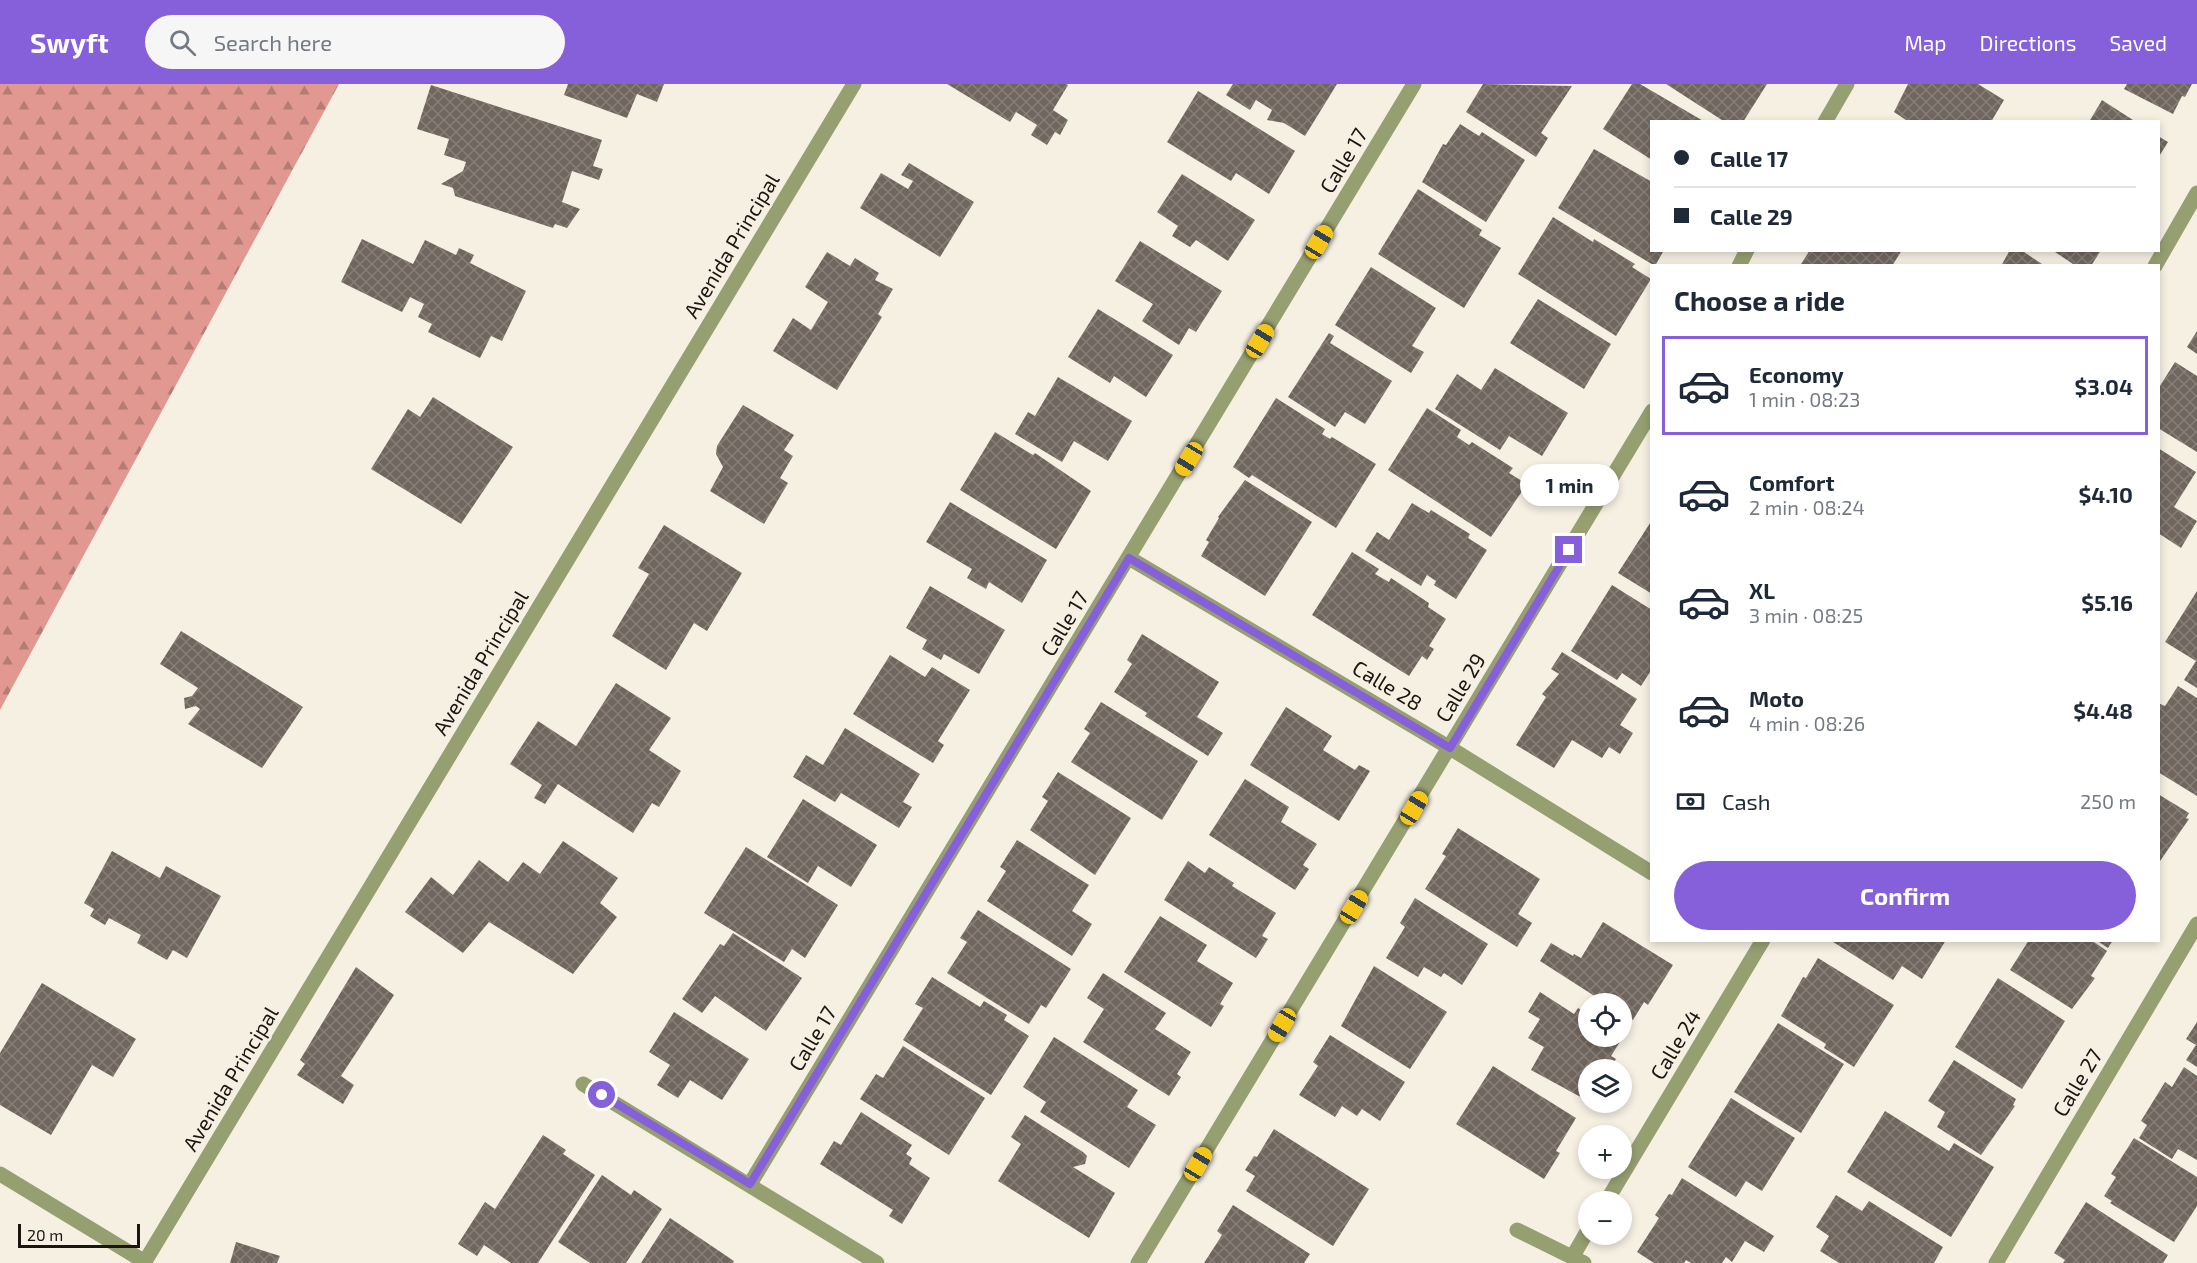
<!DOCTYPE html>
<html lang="en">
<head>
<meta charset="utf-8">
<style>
	body { margin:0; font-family:"Exo 2",sans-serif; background:#f6f6f7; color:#1f2937; height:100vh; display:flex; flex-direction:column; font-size:22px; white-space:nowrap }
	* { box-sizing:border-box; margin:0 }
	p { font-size:20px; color:#747a83 }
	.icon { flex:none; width:33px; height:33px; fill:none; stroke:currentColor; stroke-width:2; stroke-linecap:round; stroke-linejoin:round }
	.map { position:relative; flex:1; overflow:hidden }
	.side { position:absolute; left:1650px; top:180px; width:510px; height:678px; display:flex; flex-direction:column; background:#fff; border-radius:0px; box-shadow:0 3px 9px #0003 }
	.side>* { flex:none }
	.banner { position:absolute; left:1650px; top:36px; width:510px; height:132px; border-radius:0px; box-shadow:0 3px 9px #0003; display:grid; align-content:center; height:132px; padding:0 24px; background:#fff }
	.fabs { position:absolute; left:1578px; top:909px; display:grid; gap:12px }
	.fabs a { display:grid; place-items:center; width:54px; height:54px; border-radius:50%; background:#fff; box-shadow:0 3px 9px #0003; font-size:30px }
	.scale { position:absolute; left:18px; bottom:15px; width:122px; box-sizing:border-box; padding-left:6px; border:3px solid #191612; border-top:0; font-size:16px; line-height:21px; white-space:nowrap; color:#191612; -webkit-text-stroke:4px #f6f0e3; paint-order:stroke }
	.end { position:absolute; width:27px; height:27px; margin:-14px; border:8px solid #8660da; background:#fff; box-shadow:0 0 0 3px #fff }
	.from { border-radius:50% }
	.bubble { position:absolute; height:42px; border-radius:21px; background:#fff; box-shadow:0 3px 9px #0003; font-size:20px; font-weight:700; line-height:42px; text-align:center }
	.car { position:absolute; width:18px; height:36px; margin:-18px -9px; border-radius:8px; box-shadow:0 0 4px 2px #0007; background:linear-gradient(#f5c518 24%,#345 0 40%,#f5c518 0 76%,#345 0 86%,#f5c518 0) }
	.banner b { display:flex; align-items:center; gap:21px; height:57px; font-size:22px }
	.banner b+b { border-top:2px solid #e0e1e3 }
	.banner i { width:15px; height:15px; background:#1f2937 }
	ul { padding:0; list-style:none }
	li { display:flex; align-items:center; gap:18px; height:99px; margin:0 12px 9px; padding:0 12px; border:3px solid transparent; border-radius:0px }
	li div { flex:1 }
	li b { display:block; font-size:22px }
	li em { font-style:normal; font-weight:700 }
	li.selected { border-color:#8660da }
	li>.icon { width:54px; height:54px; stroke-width:1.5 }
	h2 { padding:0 24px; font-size:27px; line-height:72px }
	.pay { display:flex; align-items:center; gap:15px; height:66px; padding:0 24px; font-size:22px }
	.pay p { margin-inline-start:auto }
	.primary-button { display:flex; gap:12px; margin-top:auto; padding:12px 24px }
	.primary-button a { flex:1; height:69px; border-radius:36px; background:#8660da; color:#fff; font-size:24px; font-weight:700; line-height:69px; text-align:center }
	header { display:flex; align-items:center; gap:36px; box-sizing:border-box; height:84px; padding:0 30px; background:#8660da; color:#fff }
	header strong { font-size:28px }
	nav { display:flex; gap:33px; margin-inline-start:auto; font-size:21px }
	.search { width:420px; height:54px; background:#f6f6f7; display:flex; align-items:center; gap:15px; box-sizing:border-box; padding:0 21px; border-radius:33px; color:#747a83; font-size:22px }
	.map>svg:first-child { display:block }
</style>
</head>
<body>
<header>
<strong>Swyft</strong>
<div class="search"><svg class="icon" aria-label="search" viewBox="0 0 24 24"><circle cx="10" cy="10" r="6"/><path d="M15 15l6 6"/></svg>Search here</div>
<nav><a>Map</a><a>Directions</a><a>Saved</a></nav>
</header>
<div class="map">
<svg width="2197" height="1179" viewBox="0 0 2197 1179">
	<defs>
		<pattern id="forest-firs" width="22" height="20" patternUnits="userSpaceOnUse" patternTransform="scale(1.5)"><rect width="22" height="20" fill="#e09891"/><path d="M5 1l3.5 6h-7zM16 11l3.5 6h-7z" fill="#b57b75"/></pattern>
		<pattern id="building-cross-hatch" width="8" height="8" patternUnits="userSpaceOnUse" patternTransform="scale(1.5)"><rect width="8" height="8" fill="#71665e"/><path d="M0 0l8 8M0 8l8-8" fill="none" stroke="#877f79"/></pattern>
	</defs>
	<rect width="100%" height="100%" fill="#f6f0e3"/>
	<path fill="url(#forest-firs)" d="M 0,0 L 339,0 L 0,626 Z"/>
	<path fill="url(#building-cross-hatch)" d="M 568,0 L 664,0 L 657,18 L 637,10 L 627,34 L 564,11 Z
		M 947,0 L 1066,0 L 1068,1 L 1053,26 L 1068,36 L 1060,51 L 1055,48 L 1047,61 L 1031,51 L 1037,41 L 1016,28 L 1010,38 Z
		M 1233,0 L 1337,0 L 1305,52 L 1284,39 L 1267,36 L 1272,26 L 1256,16 L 1250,26 L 1226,11 Z
		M 1483,0 L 1572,2 L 1541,49 L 1548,54 L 1536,73 L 1466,28 Z
		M 1632,0 L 1640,0 L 1705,38 L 1652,38 L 1652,76 L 1603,45 Z
		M 1666,0 L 1767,0 L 1743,38 L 1725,38 Z
		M 1908,0 L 1978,0 L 2004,16 L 1991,38 L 1909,38 L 1894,28 Z
		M 2127,0 L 2192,0 L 2185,13 L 2182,12 L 2173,30 L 2124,5 Z
		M 431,1 L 602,56 L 593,82 L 603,85 L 599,96 L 572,87 L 562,118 L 580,125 L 567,144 L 555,140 L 553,144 L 455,112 L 453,104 L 441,100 L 463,87 L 466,78 L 444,71 L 449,55 L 417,45 Z
		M 1198,7 L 1295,67 L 1269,110 L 1236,89 L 1231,97 L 1167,58 Z
		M 2102,16 L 2136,38 L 2089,38 Z
		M 1460,40 L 1479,52 L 1482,48 L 1525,76 L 1486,138 L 1422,98 L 1443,60 L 1446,61 Z
		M 2158,52 L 2168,58 L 2158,74 Z
		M 1594,65 L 1652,98 L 1652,166 L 1664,166 L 1655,182 L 1558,124 Z
		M 909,79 L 974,118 L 940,173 L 860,124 L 881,89 L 908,105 L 913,97 L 901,91 Z
		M 1182,90 L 1255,136 L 1228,177 L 1196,156 L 1190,163 L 1172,152 L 1178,142 L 1157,128 Z
		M 1418,105 L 1482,146 L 1479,151 L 1501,164 L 1464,224 L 1378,170 Z
		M 1553,133 L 1593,158 L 1594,155 L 1635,180 L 1632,183 L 1651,195 L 1616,252 L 1518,190 Z
		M 362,155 L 413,180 L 425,156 L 456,171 L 459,164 L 474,171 L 470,179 L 526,207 L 502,257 L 491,252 L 480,274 L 428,248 L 432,240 L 418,233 L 424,220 L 410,213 L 402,228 L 341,198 Z
		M 1140,157 L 1222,207 L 1196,248 L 1189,244 L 1179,261 L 1142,237 L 1153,220 L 1115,197 Z
		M 1810,166 L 1902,166 L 1892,182 L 1804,182 L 1801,180 Z
		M 2010,166 L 2021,166 L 2045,182 L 2001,182 Z
		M 2052,166 L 2101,166 L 2091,182 L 2076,182 Z
		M 827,168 L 850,182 L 855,174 L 879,189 L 875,196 L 893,205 L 878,230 L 882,233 L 837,306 L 773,267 L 793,234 L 811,246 L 828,218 L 805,203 Z
		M 1371,183 L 1436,224 L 1412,262 L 1424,268 L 1411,289 L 1335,241 Z
		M 1538,215 L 1611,260 L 1584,305 L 1510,259 Z
		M 1098,225 L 1173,271 L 1146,313 L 1114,292 L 1110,299 L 1068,273 Z
		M 2197,247 L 2197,270 L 2187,263 Z
		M 1329,249 L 1334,252 L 1330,259 L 1392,297 L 1365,340 L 1345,328 L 1335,343 L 1288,313 Z
		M 2175,278 L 2197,292 L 2197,368 L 2158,344 L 2158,305 Z
		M 1495,284 L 1568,329 L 1542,372 L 1509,352 L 1500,366 L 1435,325 L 1457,290 L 1481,306 Z
		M 1058,293 L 1132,337 L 1108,377 L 1074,357 L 1062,378 L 1015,350 L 1028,328 L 1035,332 Z
		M 433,313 L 513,363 L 461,440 L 371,385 L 408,325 L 420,333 Z
		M 1276,314 L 1325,345 L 1322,350 L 1330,355 L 1332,353 L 1376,380 L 1336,444 L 1252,391 L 1249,394 L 1233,383 Z
		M 743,321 L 794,351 L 784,366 L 793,372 L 780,394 L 788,399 L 764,440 L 710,407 L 723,383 L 716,370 L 717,362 Z
		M 1427,324 L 1461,346 L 1457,353 L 1469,361 L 1472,358 L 1513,384 L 1509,389 L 1527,400 L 1491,453 L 1388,386 Z
		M 995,348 L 1033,371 L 1035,369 L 1091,407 L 1056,465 L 960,406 Z
		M 2158,364 L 2196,388 L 2174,423 L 2197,437 L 2181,464 L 2158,449 Z
		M 1245,396 L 1312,438 L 1265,512 L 1201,472 L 1209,458 L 1206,456 L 1219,434 L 1218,433 Z
		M 950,418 L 1047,476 L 1022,519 L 989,498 L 986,505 L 967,494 L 972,485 L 926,458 Z
		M 1412,419 L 1429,429 L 1431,426 L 1470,450 L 1468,454 L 1487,466 L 1456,515 L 1434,501 L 1436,497 L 1427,491 L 1421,502 L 1365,467 L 1377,448 L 1389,456 Z
		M 1652,436 L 1652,510 L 1618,489 Z
		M 664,441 L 742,489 L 707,547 L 694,539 L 666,586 L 612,552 L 649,490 L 638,484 Z
		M 1352,468 L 1379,485 L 1375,490 L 1389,498 L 1391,494 L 1429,519 L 1428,523 L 1446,535 L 1429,562 L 1434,565 L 1427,576 L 1422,572 L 1409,592 L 1312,531 Z
		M 1612,501 L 1652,526 L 1652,585 L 1641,602 L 1622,589 L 1617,596 L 1571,567 Z
		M 930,502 L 1005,546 L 979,590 L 944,570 L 941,576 L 922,565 L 927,556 L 906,544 Z
		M 2197,507 L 2197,604 L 2184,596 L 2196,577 L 2165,558 Z
		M 181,547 L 303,623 L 262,684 L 188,640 L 200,625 L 196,622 L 185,625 L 184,614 L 192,612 L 198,604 L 160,580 Z
		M 1142,550 L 1219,598 L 1197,633 L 1223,649 L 1208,672 L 1145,632 L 1147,629 L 1114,608 L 1132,580 L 1127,576 Z
		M 1562,568 L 1637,615 L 1620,641 L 1633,649 L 1620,670 L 1609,663 L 1602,674 L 1572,656 L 1554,684 L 1516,661 L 1546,613 L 1542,610 L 1559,590 L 1551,585 Z
		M 890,571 L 925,593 L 932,583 L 970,606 L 938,657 L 944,661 L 933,679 L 853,630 Z
		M 616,599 L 671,634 L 649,666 L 681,687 L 659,723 L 652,719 L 633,749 L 558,700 L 545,720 L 534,714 L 542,701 L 510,680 L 538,637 L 576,662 Z
		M 2178,602 L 2197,614 L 2197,712 L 2158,688 L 2158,619 L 2165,622 Z
		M 1101,618 L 1198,677 L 1162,736 L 1071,678 L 1090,649 L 1084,645 Z
		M 1286,623 L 1332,652 L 1323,666 L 1355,686 L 1359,681 L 1370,687 L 1339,737 L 1250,681 Z
		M 845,644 L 920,690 L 903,718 L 912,723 L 899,744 L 841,709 L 835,718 L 793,693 L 806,671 L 823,681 Z
		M 1058,688 L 1131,734 L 1095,791 L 1030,746 L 1048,717 L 1042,713 Z
		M 1245,695 L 1289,723 L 1281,738 L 1317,760 L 1303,781 L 1309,785 L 1295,806 L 1209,751 Z
		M 2158,710 L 2189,729 L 2186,734 L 2189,735 L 2158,780 Z
		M 803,715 L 877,761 L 851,803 L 818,782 L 808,799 L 767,773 Z
		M 1458,744 L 1540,795 L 1518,830 L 1532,839 L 1517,863 L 1425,805 L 1446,772 L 1442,770 Z
		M 1017,756 L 1089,801 L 1072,827 L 1092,840 L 1072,872 L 987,817 L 1006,787 L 1000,783 Z
		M 563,757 L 618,794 L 600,819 L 617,833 L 573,890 L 489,838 L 463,869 L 405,828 L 431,793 L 453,811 L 479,776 L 508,798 L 523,778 L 540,790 Z
		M 746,763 L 838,821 L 805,874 L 792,865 L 784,878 L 704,829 Z
		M 112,767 L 160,794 L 166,782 L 221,812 L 187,874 L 173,866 L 167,876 L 137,859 L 141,851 L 109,834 L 105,841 L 90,832 L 94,825 L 84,819 Z
		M 1188,777 L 1205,789 L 1209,783 L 1234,799 L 1232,802 L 1276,829 L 1262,852 L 1268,855 L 1256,874 L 1164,816 Z
		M 1415,814 L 1488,860 L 1462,901 L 1444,889 L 1441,893 L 1424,883 L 1418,893 L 1386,874 L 1405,843 L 1400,839 Z
		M 978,826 L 1071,885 L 1046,924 L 1041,921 L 1029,940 L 947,889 L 967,858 L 960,854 Z
		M 1160,832 L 1207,861 L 1197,877 L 1233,899 L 1220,920 L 1224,922 L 1211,943 L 1124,888 Z
		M 1603,838 L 1673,881 L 1648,921 L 1644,918 L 1633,936 L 1622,929 L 1622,920 L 1607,920 L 1540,877 L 1551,859 L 1573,872 L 1574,870 L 1581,874 Z
		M 733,849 L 802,894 L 766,947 L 715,912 L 702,929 L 682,915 L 720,860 L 724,862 Z
		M 1830,856 L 1946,856 L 1922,895 L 1902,882 L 1893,896 Z
		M 2029,856 L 2091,856 L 2107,867 L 2091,892 L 2095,894 L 2072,925 L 2010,886 Z
		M 2096,856 L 2113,856 L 2108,864 Z
		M 1818,874 L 1894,921 L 1854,983 L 1824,964 L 1826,960 L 1781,932 L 1803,893 L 1806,894 Z
		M 1374,882 L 1447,928 L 1410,985 L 1341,942 Z
		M 356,883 L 394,911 L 341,992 L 354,1001 L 343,1020 L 297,991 L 305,980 L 300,976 Z
		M 1103,889 L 1166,929 L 1155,945 L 1191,968 L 1177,990 L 1181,993 L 1169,1012 L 1083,958 L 1104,925 L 1087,914 Z
		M 932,893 L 980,923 L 984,917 L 1007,931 L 1004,936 L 1029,952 L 991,1011 L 903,956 L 923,924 L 915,920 Z
		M 1998,894 L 2065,937 L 2022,1005 L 1955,963 Z
		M 42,899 L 136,955 L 113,993 L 92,981 L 51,1051 L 0,1021 L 0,969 Z
		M 1540,908 L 1574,930 L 1578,924 L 1588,930 L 1588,952 L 1622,952 L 1622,937 L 1630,942 L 1611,972 L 1616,975 L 1610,986 L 1588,986 L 1588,1012 L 1586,1016 L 1531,986 L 1544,963 L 1528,954 L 1540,935 L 1528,928 Z
		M 674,928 L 749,975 L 722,1016 L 690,996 L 678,1014 L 657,1001 L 670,981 L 649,968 Z
		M 2197,938 L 2197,983 L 2186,976 L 2196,961 L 2186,955 Z
		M 1778,939 L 1844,980 L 1801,1049 L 1734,1008 Z
		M 1330,951 L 1405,998 L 1380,1037 L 1362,1025 L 1357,1032 L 1342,1022 L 1335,1033 L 1299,1011 L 1318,982 L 1313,978 Z
		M 1054,953 L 1138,1006 L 1127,1023 L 1156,1041 L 1129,1084 L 1040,1028 L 1046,1018 L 1023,1003 Z
		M 903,962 L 985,1014 L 949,1071 L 860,1015 L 876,990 L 883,994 Z
		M 1954,976 L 2016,1015 L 2013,1021 L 2015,1022 L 1981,1071 L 1937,1043 L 1945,1028 L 1928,1017 Z
		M 1493,982 L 1576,1034 L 1556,1067 L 1560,1069 L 1544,1095 L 1456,1040 Z
		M 2184,983 L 2197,992 L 2197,1076 L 2178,1065 L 2172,1075 L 2139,1054 L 2147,1041 L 2141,1037 L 2165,998 L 2172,1003 Z
		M 1731,1014 L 1795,1054 L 1762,1107 L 1746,1097 L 1736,1113 L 1688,1083 Z
		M 1885,1027 L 1949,1067 L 1954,1059 L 1994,1083 L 1951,1153 L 1847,1088 Z
		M 861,1028 L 912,1061 L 906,1070 L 912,1074 L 909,1080 L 930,1094 L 902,1140 L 889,1132 L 893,1126 L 820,1080 L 834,1057 L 841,1061 Z
		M 1025,1031 L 1083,1068 L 1087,1072 L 1085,1080 L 1073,1083 L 1115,1109 L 1089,1154 L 998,1097 L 1021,1060 L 1011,1053 Z
		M 1274,1045 L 1369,1105 L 1333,1162 L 1246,1107 L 1255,1092 L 1245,1086 L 1254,1072 L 1257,1073 Z
		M 543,1051 L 566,1066 L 563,1070 L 595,1091 L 538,1179 L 511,1179 L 484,1161 L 477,1172 L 458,1160 L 485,1118 L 495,1125 Z
		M 2134,1054 L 2197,1093 L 2197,1122 L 2174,1158 L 2110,1119 L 2112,1117 L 2104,1112 L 2116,1093 L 2111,1090 Z
		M 602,1091 L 631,1111 L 634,1106 L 662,1125 L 626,1179 L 590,1179 L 558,1158 Z
		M 1682,1094 L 1774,1152 L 1764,1168 L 1745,1157 L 1732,1178 L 1726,1173 L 1722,1179 L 1691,1179 L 1686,1176 L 1684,1179 L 1654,1179 L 1637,1168 L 1659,1134 L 1655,1131 L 1669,1110 L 1672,1111 Z
		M 1836,1111 L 1862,1127 L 1869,1117 L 1943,1163 L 1934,1179 L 1839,1179 L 1820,1167 L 1829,1152 L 1816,1143 Z
		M 2086,1118 L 2168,1171 L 2163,1179 L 2063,1179 L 2065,1176 L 2054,1169 Z
		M 1233,1121 L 1310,1170 L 1304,1179 L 1204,1179 L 1222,1151 L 1217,1147 Z
		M 670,1134 L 734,1177 L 733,1179 L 641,1179 Z
		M 236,1158 L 280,1172 L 277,1179 L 230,1179 Z"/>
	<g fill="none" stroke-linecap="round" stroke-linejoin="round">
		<path stroke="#969f70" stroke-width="15" d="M 1825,38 L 1847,0
			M 1739,182 L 1747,166
			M 2155,182 L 2197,109
			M 1129,474 L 1450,664 L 1652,789
			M 583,1000 L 877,1179
			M 0,1090 L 145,1178
			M 750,1100 L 1414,0
			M 1606,1118 L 1763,856
			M 1517,1146 L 1584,1179
			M 1573,1172 L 1588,1146
			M 144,1179 L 854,0
			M 1138,1179 L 1652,327
			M 1996,1179 L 2197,840"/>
	</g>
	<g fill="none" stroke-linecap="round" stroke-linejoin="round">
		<path stroke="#8660da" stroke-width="8" d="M 602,1011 L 750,1100 L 1129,474 L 1450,664 L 1569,466"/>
	</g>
	<g text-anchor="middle" stroke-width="5" stroke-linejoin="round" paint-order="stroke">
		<g font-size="21" fill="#191612" stroke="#f6f0e3">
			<text transform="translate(1344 77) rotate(-59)" y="7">Calle 17</text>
			<text transform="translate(732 162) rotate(-59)" y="7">Avenida Principal</text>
			<text transform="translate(1065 540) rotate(-59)" y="7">Calle 17</text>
			<text transform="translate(481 579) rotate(-59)" y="7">Avenida Principal</text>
			<text transform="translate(1387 602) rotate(31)" y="7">Calle 28</text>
			<text transform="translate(1461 604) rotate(-59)" y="7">Calle 29</text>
			<text transform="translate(813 955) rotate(-59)" y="7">Calle 17</text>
			<text transform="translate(1676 961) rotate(-59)" y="7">Calle 24</text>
			<text transform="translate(231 995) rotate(-59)" y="7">Avenida Principal</text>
			<text transform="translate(2078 999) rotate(-59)" y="7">Calle 27</text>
		</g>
	</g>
</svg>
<div class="fabs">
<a><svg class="icon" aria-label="locate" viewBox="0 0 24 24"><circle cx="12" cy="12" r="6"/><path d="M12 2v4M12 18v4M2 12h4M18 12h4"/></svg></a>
<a><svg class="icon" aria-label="layers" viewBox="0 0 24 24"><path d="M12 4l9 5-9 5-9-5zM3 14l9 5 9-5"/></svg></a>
<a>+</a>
<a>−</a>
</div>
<div class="scale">20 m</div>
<i class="end from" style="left:602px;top:1011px"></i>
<i class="end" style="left:1569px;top:466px"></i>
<div class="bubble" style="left:1520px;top:380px;width:99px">1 min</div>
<i class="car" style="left:1319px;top:158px;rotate:31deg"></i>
<i class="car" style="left:1260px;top:257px;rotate:31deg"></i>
<i class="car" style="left:1189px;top:375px;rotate:211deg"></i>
<i class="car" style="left:1414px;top:724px;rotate:31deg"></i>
<i class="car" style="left:1354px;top:823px;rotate:31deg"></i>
<i class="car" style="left:1282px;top:941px;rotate:211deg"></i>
<i class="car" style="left:1198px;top:1080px;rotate:31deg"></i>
<div class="banner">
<b><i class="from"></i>Calle 17</b>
<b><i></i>Calle 29</b>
</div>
<section class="side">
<h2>Choose a ride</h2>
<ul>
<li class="selected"><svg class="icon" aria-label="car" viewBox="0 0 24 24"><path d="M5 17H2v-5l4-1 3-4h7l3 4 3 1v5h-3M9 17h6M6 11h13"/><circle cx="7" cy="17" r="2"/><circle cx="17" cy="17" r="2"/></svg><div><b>Economy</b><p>1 min · 08:23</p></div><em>$3.04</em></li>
<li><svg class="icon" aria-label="car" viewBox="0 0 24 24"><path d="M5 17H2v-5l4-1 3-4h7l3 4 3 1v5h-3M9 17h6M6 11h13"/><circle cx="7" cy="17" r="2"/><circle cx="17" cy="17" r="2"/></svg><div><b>Comfort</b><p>2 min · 08:24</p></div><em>$4.10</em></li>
<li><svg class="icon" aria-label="car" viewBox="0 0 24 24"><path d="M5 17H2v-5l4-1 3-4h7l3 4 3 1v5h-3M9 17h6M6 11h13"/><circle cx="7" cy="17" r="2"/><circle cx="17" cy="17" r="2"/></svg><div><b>XL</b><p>3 min · 08:25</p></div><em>$5.16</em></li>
<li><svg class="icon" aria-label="car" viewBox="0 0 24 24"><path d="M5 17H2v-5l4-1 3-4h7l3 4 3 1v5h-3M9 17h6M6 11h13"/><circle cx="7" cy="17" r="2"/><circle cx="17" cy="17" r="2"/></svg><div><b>Moto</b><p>4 min · 08:26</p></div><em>$4.48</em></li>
</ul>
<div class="pay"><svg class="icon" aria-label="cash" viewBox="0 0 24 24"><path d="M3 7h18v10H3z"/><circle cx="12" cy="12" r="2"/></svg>Cash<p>250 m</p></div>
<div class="primary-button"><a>Confirm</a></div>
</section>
</div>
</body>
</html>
